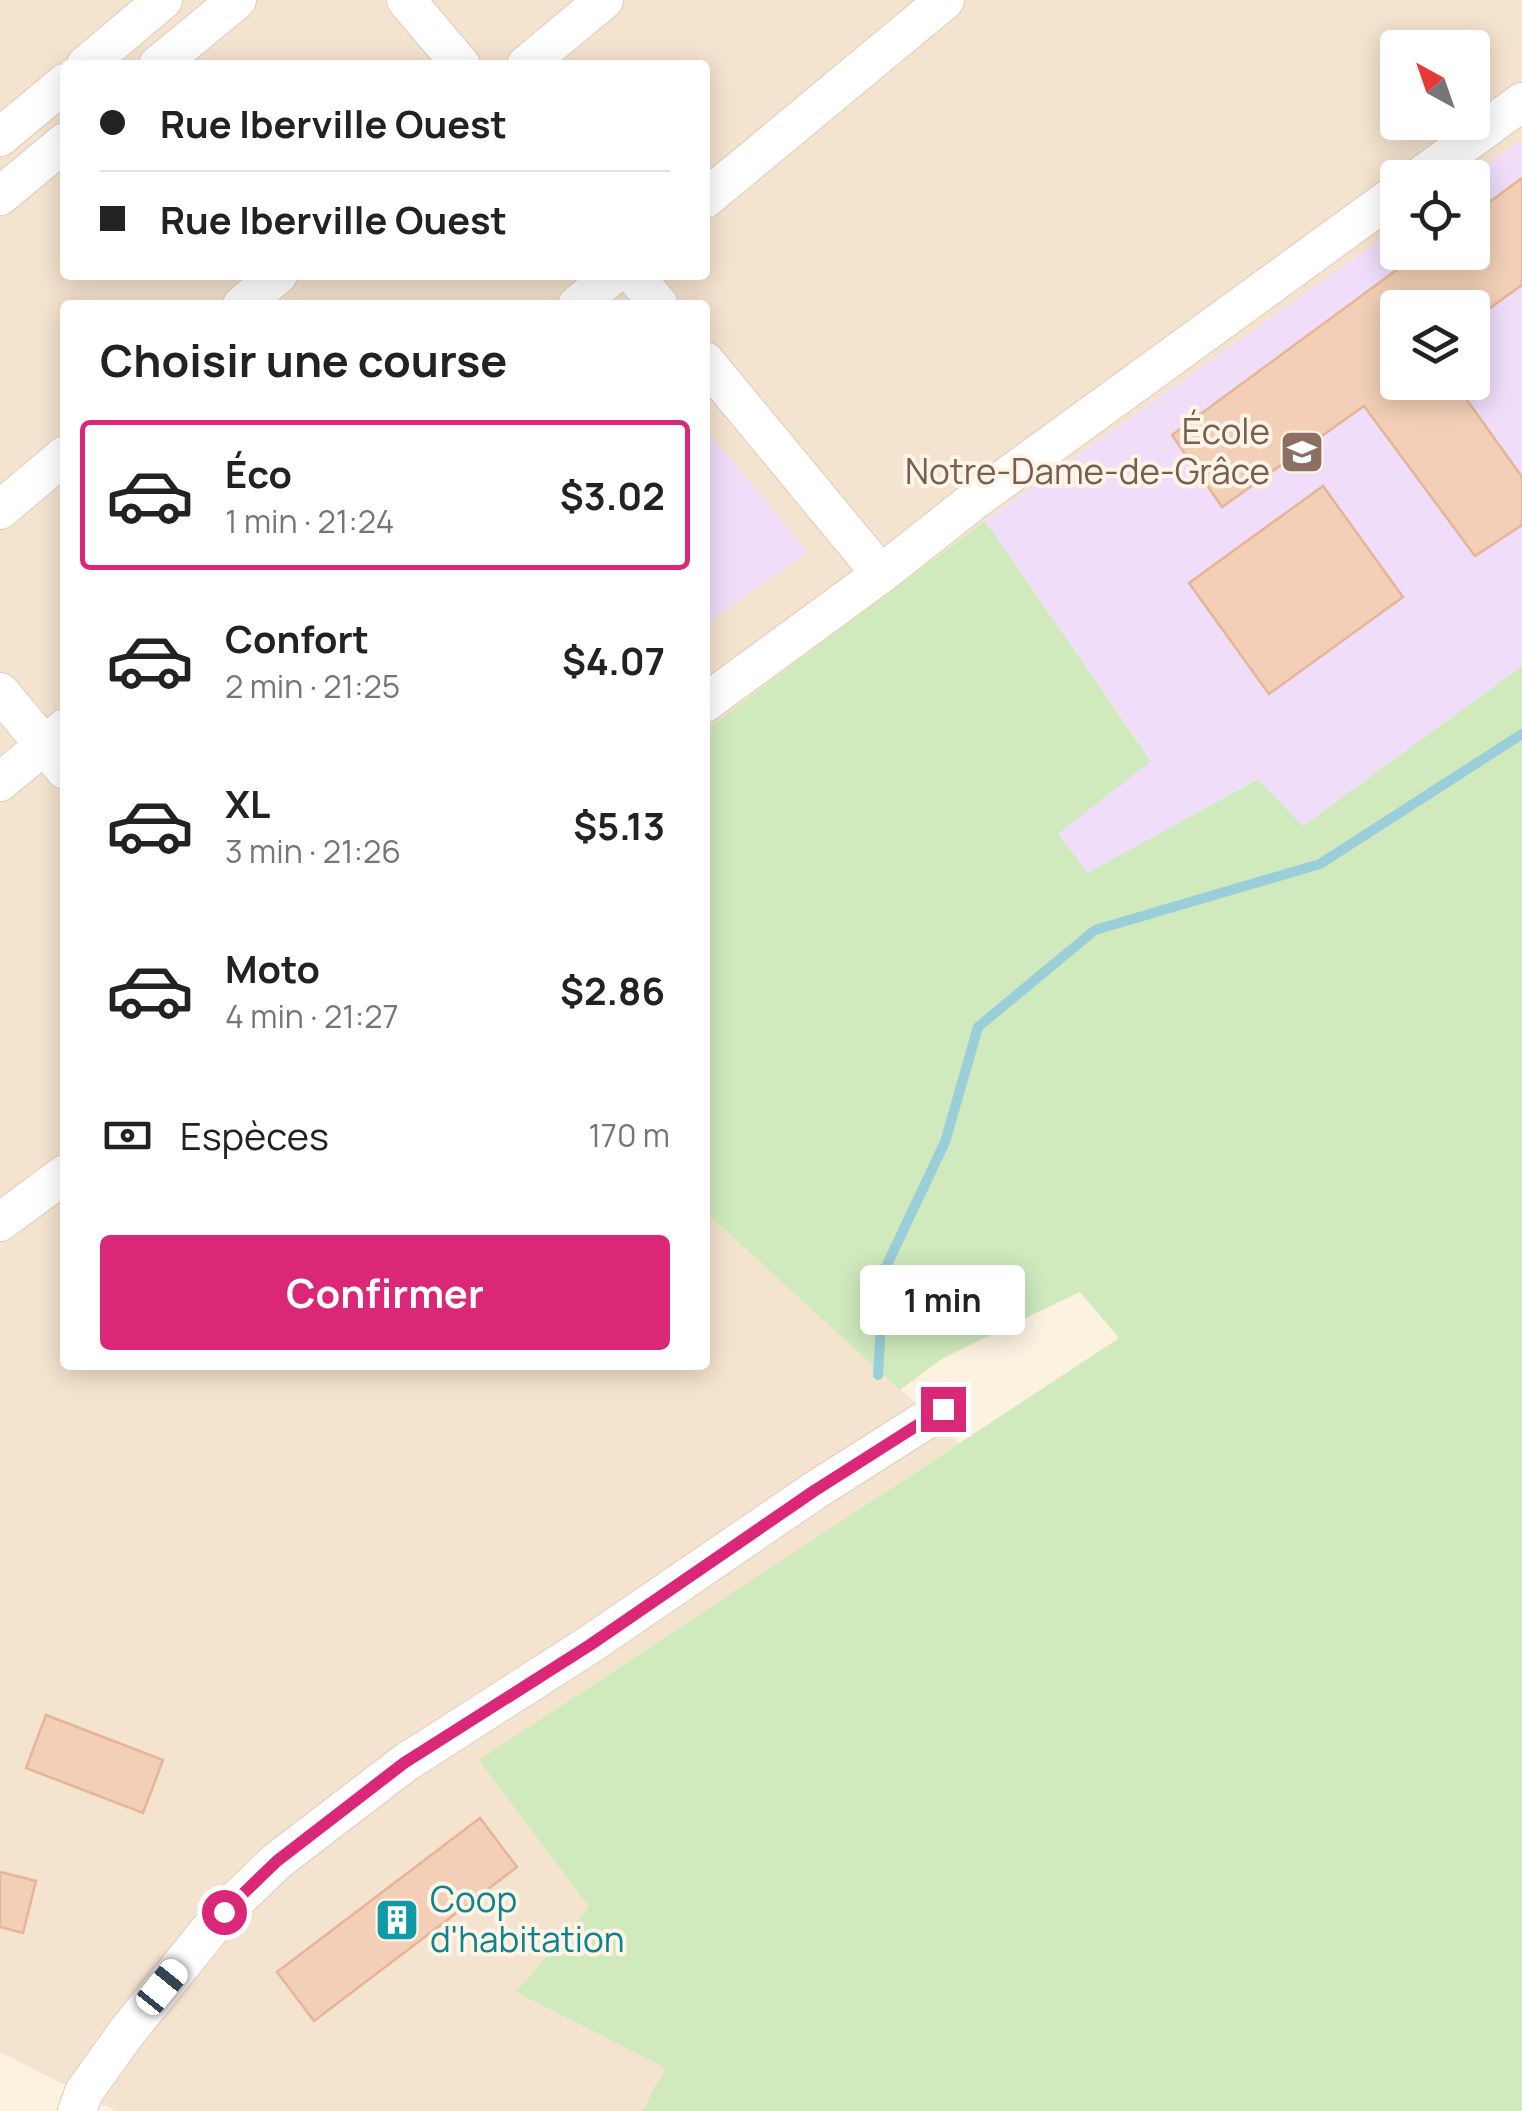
<!DOCTYPE html>
<html lang="fr">
<head>
<meta charset="utf-8">
<style>
	body { margin:0; font-family:Manrope,sans-serif; background:#f2f2f2; color:#222; height:100vh; display:flex; flex-direction:column; font-size:38px; white-space:nowrap }
	* { box-sizing:border-box; margin:0 }
	p { font-size:32px; color:#767676 }
	.icon { flex:none; width:55px; height:55px; fill:none; stroke:currentColor; stroke-width:2; stroke-linecap:round; stroke-linejoin:round }
	.map { position:relative; flex:1; overflow:hidden }
	.details { position:absolute; left:60px; top:300px; width:650px; height:1070px; display:flex; flex-direction:column; background:#fff; border-radius:10px; box-shadow:0 5px 25px #0003 }
	.details>* { flex:none }
	.top-card { position:absolute; left:60px; top:60px; width:650px; height:220px; border-radius:10px; box-shadow:0 5px 25px #0003; display:grid; align-content:center; height:220px; padding:0 40px; background:#fff }
	.needle { width:65px; rotate:320deg }
	.buttons { position:absolute; left:1380px; top:30px; display:grid; gap:20px }
	.buttons a { display:grid; place-items:center; width:110px; height:110px; border-radius:10px; background:#fff; box-shadow:0 5px 25px #0003; font-size:50px }
	.end { position:absolute; width:45px; height:45px; margin:-22px; border:12px solid #db2777; background:#fff; box-shadow:0 0 0 5px #fff }
	.from { border-radius:50% }
	.bubble { position:absolute; height:70px; border-radius:10px; background:#fff; box-shadow:0 5px 25px #0003; font-size:32px; font-weight:700; line-height:70px; text-align:center }
	.car { position:absolute; width:30px; height:60px; margin:-30px -15px; border-radius:12px; box-shadow:0 0 8px 2px #0007; background:linear-gradient(#fff 24%,#345 0 40%,#fff 0 76%,#345 0 86%,#fff 0) }
	.top-card b { display:flex; align-items:center; gap:35px; height:95px; font-size:38px }
	.top-card b+b { border-top:2px solid #e0e0e0 }
	.top-card i { width:25px; height:25px; background:#222 }
	ul { padding:0; list-style:none }
	li { display:flex; align-items:center; gap:30px; height:150px; margin:0 20px 15px; padding:0 20px; border:5px solid transparent; border-radius:10px }
	li div { flex:1 }
	li b { display:block; font-size:38px }
	li em { font-style:normal; font-weight:700 }
	li.on { border-color:#db2777 }
	li>.icon { width:90px; height:90px; stroke-width:1.5 }
	h2 { padding:0 40px; font-size:45px; line-height:120px }
	.pay { display:flex; align-items:center; gap:25px; height:110px; padding:0 40px; font-size:38px }
	.pay p { margin-inline-start:auto }
	.cta { display:flex; gap:20px; margin-top:auto; padding:20px 40px }
	.cta a { flex:1; height:115px; border-radius:10px; background:#db2777; color:#fff; font-size:40px; font-weight:700; line-height:115px; text-align:center }
	.map>svg:first-child { display:block }
</style>
</head>
<body>
<div class="map">
<svg width="1522" height="2111" viewBox="0 0 1522 2111">
	<rect width="100%" height="100%" fill="#fdf2e0"/>
	<path fill="#f4e3ce" fill-rule="evenodd" d="M 0,0 L 1522,0 L 1522,140 L 1469,177 L 1398,178 L 1397,228 L 985,521 L 705,730 L 705,305 L 65,305 L 65,1365 L 705,1365 L 705,1212 L 959,1443 L 480,1760 L 589,1907 L 667,2069 L 642,2111 L 116,2111 L 0,2052 ZM 1398,48 L 1472,48 L 1472,122 L 1398,122 ZM 65,65 L 705,65 L 705,275 L 65,275 Z"/>
	<path fill="#efddf9" fill-rule="evenodd" d="M 1522,140 L 1522,666 L 1303,826 L 1257,779 L 1088,874 L 1057,834 L 1151,760 L 985,521 L 1397,228 L 1398,252 L 1472,252 L 1472,178 L 1469,177 ZM 1398,308 L 1472,308 L 1472,382 L 1398,382 Z
		M 705,428 L 808,552 L 705,625 Z"/>
	<path fill="#d0eabe" d="M 985,521 L 1151,761 L 1058,834 L 1088,873 L 1258,779 L 1303,826 L 1522,666 L 1522,2111 L 642,2111 L 666,2068 L 516,1992 L 589,1907 L 479,1760 L 1119,1338 L 1080,1292 L 943,1358 L 900,1390 L 705,1212 L 705,730 Z"/>
	<g fill="none" stroke-linecap="round" stroke-linejoin="round">
		<path stroke="#9aced8" stroke-width="10" d="M 878,1375 L 884,1271 L 945,1142 L 978,1027 L 1095,930 L 1320,864 L 1522,734"/>
	</g>
	<path fill="#f3cfb7" stroke="#e6b596" stroke-width="2.5" d="M 1522,178 L 1522,285 L 1472,321 L 1472,308 L 1398,308 L 1398,382 L 1454,382 L 1522,477 L 1522,525 L 1475,556 L 1364,406 L 1222,507 L 1172,435 L 1421,252 L 1472,252 L 1472,215 Z
		M 1323,486 L 1403,597 L 1269,694 L 1189,583 Z
		M 46,1715 L 163,1760 L 143,1813 L 26,1768 Z
		M 480,1818 L 517,1867 L 314,2021 L 277,1972 Z
		M 0,1872 L 36,1881 L 23,1933 L 0,1927 Z"/>
	<g fill="none" stroke-linecap="round" stroke-linejoin="round">
		<defs>
			<path id="minor" d="M 406,0 L 461,65
				M 86,65 L 163,0
				M 158,65 L 237,0
				M 526,65 L 604,0
				M 0,137 L 65,83
				M 1418,178 L 1522,102
				M 0,196 L 65,142
				M 705,199 L 945,0
				M 634,275 L 659,305
				M 242,305 L 278,275
				M 577,305 L 613,275
				M 705,361 L 881,574
				M 0,510 L 65,455
				M 0,692 L 65,770
				M 705,703 L 881,574 L 972,502 L 1398,192
				M 0,782 L 65,728
				M 0,1222 L 65,1174
				M 77,2111 L 84,2092 L 126,2033 L 224,1912 L 277,1861 L 405,1763 L 589,1645 L 814,1491 L 943,1409"/>
		</defs>
		<use href="#minor" stroke="#e1cdbc" stroke-width="40"/>
		<use href="#minor" stroke="#fff" stroke-width="38"/>
	</g>
	<g fill="none" stroke-linecap="round" stroke-linejoin="round">
		<path stroke="#db2777" stroke-width="12" d="M 224,1912 L 277,1861 L 404,1763 L 590,1645 L 814,1491 L 943,1409"/>
	</g>
	<defs>
		<symbol id="school-square" viewBox="-11 -11 22 22"><rect x="-9" y="-9" width="18" height="18" rx="4" fill="#8d6e63" stroke="#fff5e6"/><path d="M0-5L7-2L0 1L-7-2ZM-4 1L0 2.5L4 1V4Q0 6-4 4Z" fill="#fff"/></symbol>
		<symbol id="building-square" viewBox="-11 -11 22 22"><rect x="-9" y="-9" width="18" height="18" rx="4" fill="#0f9aa8" stroke="#fff5e6"/><path d="M-4-6H4V6H1V3H-1V6H-4ZM-2.5-4.3h1.7v1.8h-1.7ZM.8-4.3h1.7v1.8H.8ZM-2.5-1h1.7V.8h-1.7ZM.8-1h1.7V.8H.8Z" fill="#fff"/></symbol>
	</defs>
	<g fill-rule="evenodd">
		<use href="#school-square" x="1277" y="427" width="50" height="50"/>
		<use href="#building-square" x="372" y="1895" width="50" height="50"/>
	</g>
	<g text-anchor="middle" stroke-width="8" stroke-linejoin="round" paint-order="stroke">
		<g font-size="35" fill="#785e54" stroke="#fff5e6" text-anchor="end">
			<text x="1270" y="444">École<tspan x="1270" dy="40">Notre-Dame-de-Grâce</tspan></text>
		</g>
		<g font-size="35" fill="#0d838f" stroke="#fff5e6" text-anchor="start">
			<text x="430" y="1912">Coop<tspan x="430" dy="40">d'habitation</tspan></text>
		</g>
	</g>
</svg>
<div class="buttons">
<a><svg class="needle" viewBox="-14 -14 28 28"><path d="M0-13l5 13h-10z" fill="#e53935"/><path d="M0 13l5-13h-10z" fill="#767676"/></svg></a>
<a><svg class="icon" aria-label="locate" viewBox="0 0 24 24"><circle cx="12" cy="12" r="6"/><path d="M12 2v4M12 18v4M2 12h4M18 12h4"/></svg></a>
<a><svg class="icon" aria-label="layers" viewBox="0 0 24 24"><path d="M12 4l9 5-9 5-9-5zM3 14l9 5 9-5"/></svg></a>
</div>
<i class="end from" style="left:224px;top:1912px"></i>
<i class="end" style="left:943px;top:1409px"></i>
<div class="bubble" style="left:860px;top:1265px;width:165px">1 min</div>
<i class="car" style="left:162px;top:1987px;rotate:39deg"></i>
<div class="top-card">
<b><i class="from"></i>Rue Iberville Ouest</b>
<b><i></i>Rue Iberville Ouest</b>
</div>
<section class="details">
<h2>Choisir une course</h2>
<ul>
<li class="on"><svg class="icon" aria-label="car" viewBox="0 0 24 24"><path d="M5 17H2v-5l4-1 3-4h7l3 4 3 1v5h-3M9 17h6M6 11h13"/><circle cx="7" cy="17" r="2"/><circle cx="17" cy="17" r="2"/></svg><div><b>Éco</b><p>1 min · 21:24</p></div><em>$3.02</em></li>
<li><svg class="icon" aria-label="car" viewBox="0 0 24 24"><path d="M5 17H2v-5l4-1 3-4h7l3 4 3 1v5h-3M9 17h6M6 11h13"/><circle cx="7" cy="17" r="2"/><circle cx="17" cy="17" r="2"/></svg><div><b>Confort</b><p>2 min · 21:25</p></div><em>$4.07</em></li>
<li><svg class="icon" aria-label="car" viewBox="0 0 24 24"><path d="M5 17H2v-5l4-1 3-4h7l3 4 3 1v5h-3M9 17h6M6 11h13"/><circle cx="7" cy="17" r="2"/><circle cx="17" cy="17" r="2"/></svg><div><b>XL</b><p>3 min · 21:26</p></div><em>$5.13</em></li>
<li><svg class="icon" aria-label="car" viewBox="0 0 24 24"><path d="M5 17H2v-5l4-1 3-4h7l3 4 3 1v5h-3M9 17h6M6 11h13"/><circle cx="7" cy="17" r="2"/><circle cx="17" cy="17" r="2"/></svg><div><b>Moto</b><p>4 min · 21:27</p></div><em>$2.86</em></li>
</ul>
<div class="pay"><svg class="icon" aria-label="cash" viewBox="0 0 24 24"><path d="M3 7h18v10H3z"/><circle cx="12" cy="12" r="2"/></svg>Espèces<p>170 m</p></div>
<div class="cta"><a>Confirmer</a></div>
</section>
</div>
</body>
</html>
